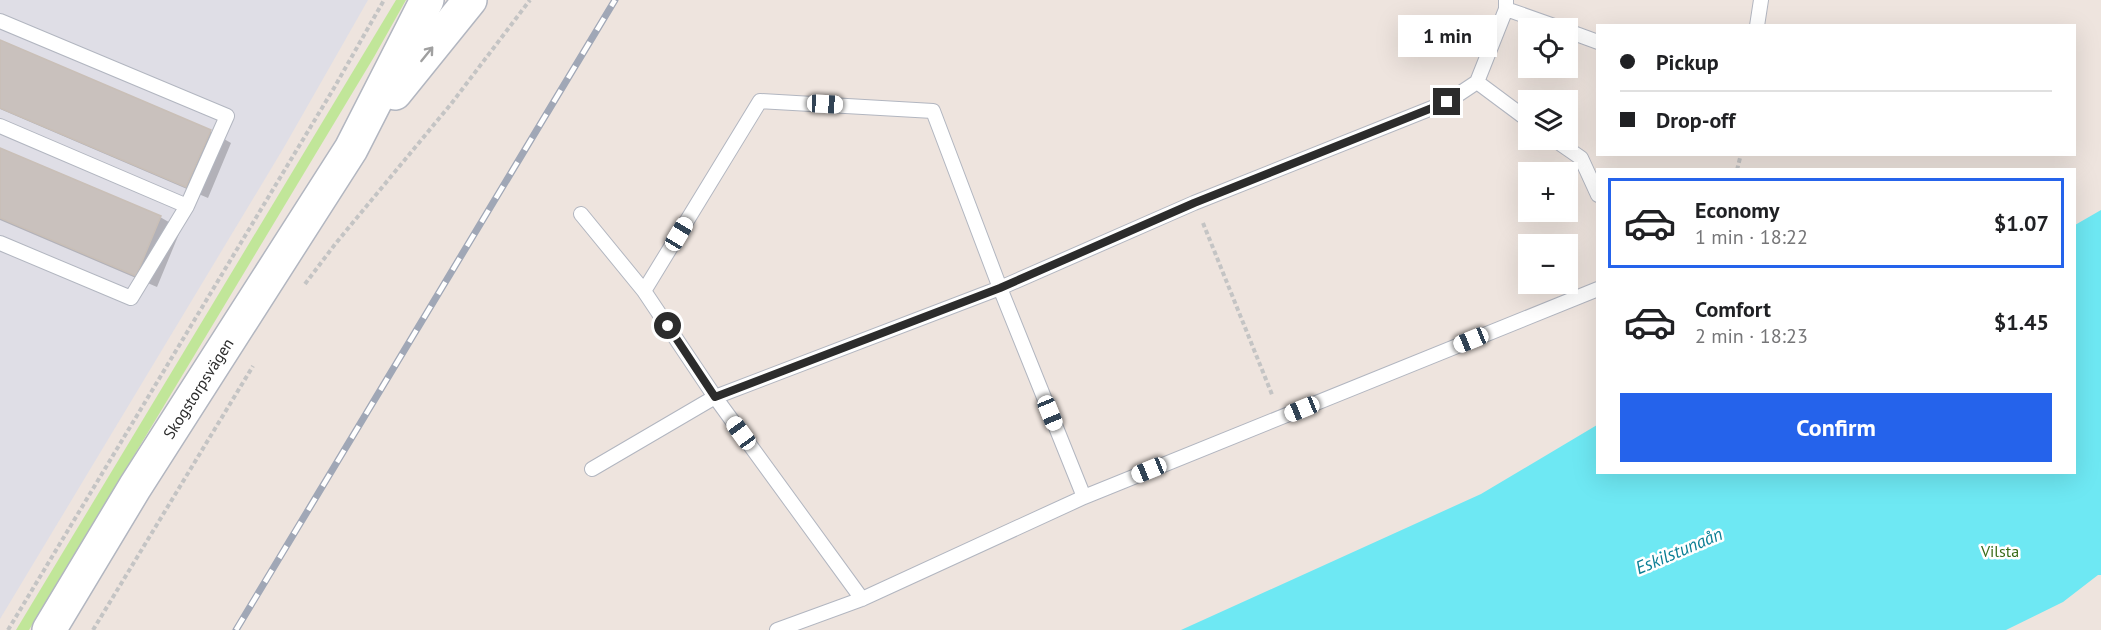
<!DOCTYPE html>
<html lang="en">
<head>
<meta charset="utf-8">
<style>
	body { margin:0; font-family:"PT Sans",sans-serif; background:#f6f6f6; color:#202124; height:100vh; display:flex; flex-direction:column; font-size:22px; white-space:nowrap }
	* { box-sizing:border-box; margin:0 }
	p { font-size:20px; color:#757577 }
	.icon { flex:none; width:33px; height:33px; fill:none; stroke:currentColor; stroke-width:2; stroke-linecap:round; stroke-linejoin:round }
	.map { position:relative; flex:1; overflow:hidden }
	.details { position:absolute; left:1596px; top:168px; width:480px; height:306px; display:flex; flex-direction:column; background:#fff; border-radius:0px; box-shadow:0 6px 24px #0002 }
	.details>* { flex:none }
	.guide { position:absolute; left:1596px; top:24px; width:480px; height:132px; border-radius:0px; box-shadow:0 6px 24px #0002; display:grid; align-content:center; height:132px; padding:0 24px; background:#fff }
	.controls { position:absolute; left:1518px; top:18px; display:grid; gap:12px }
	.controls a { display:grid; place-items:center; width:60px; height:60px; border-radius:0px; background:#fff; box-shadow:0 6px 24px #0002; font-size:30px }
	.end { position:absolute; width:27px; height:27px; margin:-14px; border:8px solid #2c2c2c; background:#fff; box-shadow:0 0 0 3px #fff }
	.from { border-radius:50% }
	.bubble { position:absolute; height:42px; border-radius:0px; background:#fff; box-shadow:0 6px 24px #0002; font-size:20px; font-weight:600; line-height:42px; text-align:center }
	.car { position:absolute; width:18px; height:36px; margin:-18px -9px; border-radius:8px; box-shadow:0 0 4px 2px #0007; background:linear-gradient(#fff 24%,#345 0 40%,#fff 0 76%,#345 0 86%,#fff 0) }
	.guide b { display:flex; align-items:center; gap:21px; height:57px; font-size:22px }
	.guide b+b { border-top:2px solid #e0e0e0 }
	.guide i { width:15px; height:15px; background:#202124 }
	ul { padding:10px 0 0; list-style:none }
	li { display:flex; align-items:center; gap:18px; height:90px; margin:0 12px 9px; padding:0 12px; border:3px solid transparent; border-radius:0px }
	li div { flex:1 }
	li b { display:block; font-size:22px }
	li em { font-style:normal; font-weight:600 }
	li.active { border-color:#2563eb }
	li>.icon { width:54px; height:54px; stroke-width:1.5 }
	.action { display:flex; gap:12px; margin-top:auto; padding:12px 24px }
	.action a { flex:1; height:69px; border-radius:0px; background:#2563eb; color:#fff; font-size:24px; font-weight:600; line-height:69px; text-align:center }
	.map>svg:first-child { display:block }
</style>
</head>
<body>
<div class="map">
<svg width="2101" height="630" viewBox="0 0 2101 630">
	<rect width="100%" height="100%" fill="#eee4de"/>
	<path fill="#dfdee6" d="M 0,0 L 368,0 L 283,149 L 0,619 Z"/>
	<path fill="#c1e699" d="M 396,0 L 406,0 L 374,57 L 29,630 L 16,630 Z"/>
	<path fill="#6ee8f3" d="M 2101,210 L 2101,575 L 2098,575 L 2063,602 L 2006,630 L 1181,630 L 1481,494 L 1597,425 L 1598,472 L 2074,472 L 2075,225 Z"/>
	<path fill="#0003" d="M 0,42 L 210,131 L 231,143 L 208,198 L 0,109 Z
		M 0,150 L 160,217 L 181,229 L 157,287 L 0,220 Z"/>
	<path fill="#c9c1bd" stroke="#c9bfb7" stroke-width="1.5" d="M 0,40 L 211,130 L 186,187 L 0,108 Z
		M 0,148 L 161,216 L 136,276 L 0,218 Z"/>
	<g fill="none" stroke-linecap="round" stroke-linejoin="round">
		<defs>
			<path id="lane" d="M 1506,9 L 1560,28
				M 0,21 L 227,116 L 187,206 L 0,126
				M 1757,26 L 1761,0
				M 1568,31 L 1598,42
				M 1477,82 L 1528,120
				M 1555,140 L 1581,158 L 1598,195
				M 581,214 L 644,291 L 715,397 L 862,599
				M 0,243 L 131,298 L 187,206
				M 644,291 L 760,101 L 933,111 L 1000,288 L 1084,497
				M 592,469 L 715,397 L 1000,288 L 1194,203 L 1447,102 L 1477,82 L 1506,9 L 1506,0
				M 777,630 L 862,599 L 1084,497 L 1598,289"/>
			<g id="secondary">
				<path d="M 395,93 L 470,0"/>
				<path id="s1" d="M 49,630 L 135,487 L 351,149 L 427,0"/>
			</g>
		</defs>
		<use href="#lane" stroke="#b2b6c0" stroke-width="16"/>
		<use href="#secondary" stroke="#b2b6c0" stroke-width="36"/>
		<path stroke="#c4c4c4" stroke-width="4" stroke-dasharray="4.5 3" stroke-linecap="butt" d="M 1737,170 L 1741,154
			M 1203,223 L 1273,397
			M 305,284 L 336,243 L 451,104 L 530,0
			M 8,630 L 334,88 L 384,0
			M 93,630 L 253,366"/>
		<use href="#lane" stroke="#fff" stroke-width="14"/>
		<use href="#secondary" stroke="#fff" stroke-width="33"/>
		<defs>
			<path id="rail" d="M 236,630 L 615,0"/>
		</defs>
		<use href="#rail" stroke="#a0a7b6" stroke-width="7"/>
		<use href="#rail" stroke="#fff" stroke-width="4.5" stroke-dasharray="14" stroke-linecap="butt"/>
	</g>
	<defs><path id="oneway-shaft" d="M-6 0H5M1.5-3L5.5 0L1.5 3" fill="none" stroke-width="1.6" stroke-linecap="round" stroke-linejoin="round" transform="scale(1.5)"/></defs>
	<use stroke="#a0a0a0" href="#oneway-shaft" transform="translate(427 54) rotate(-51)"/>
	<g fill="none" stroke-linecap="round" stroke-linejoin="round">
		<path stroke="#2c2c2c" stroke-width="8" d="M 668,326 L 715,397 L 1000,288 L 1194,203 L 1447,102"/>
	</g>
	<g text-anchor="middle" stroke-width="5" stroke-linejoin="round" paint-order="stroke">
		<g font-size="16" fill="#2c2c2c" stroke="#fff">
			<text dy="6" stroke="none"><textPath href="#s1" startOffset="284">Skogstorpsvägen</textPath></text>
		</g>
		<g font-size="16" fill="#396c18" stroke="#fff">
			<text x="2000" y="557">Vilsta</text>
		</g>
		<g font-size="18" font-style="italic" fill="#0a7e94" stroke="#fff">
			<text transform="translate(1679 551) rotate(-23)" y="6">Eskilstunaån</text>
		</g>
	</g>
</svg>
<div class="controls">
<a><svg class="icon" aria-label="locate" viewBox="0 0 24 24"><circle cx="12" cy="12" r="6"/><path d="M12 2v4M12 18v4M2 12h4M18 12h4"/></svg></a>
<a><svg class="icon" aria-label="layers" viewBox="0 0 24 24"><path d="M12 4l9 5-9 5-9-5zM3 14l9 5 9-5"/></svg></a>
<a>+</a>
<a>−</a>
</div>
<i class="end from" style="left:668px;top:326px"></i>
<i class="end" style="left:1447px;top:102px"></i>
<div class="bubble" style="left:1398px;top:15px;width:99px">1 min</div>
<i class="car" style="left:825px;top:104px;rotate:93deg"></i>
<i class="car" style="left:679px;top:234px;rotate:31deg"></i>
<i class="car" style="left:1471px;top:340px;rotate:248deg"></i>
<i class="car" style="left:1302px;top:409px;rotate:248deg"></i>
<i class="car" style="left:1050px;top:413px;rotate:158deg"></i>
<i class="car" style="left:741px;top:433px;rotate:324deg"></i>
<i class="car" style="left:1149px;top:470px;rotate:248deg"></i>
<div class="guide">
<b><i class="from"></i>Pickup</b>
<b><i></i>Drop-off</b>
</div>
<section class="details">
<ul>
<li class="active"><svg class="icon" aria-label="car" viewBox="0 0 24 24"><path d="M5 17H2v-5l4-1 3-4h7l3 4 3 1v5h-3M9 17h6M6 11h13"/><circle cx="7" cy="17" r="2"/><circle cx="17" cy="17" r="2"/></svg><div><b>Economy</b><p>1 min · 18:22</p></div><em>$1.07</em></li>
<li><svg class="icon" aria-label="car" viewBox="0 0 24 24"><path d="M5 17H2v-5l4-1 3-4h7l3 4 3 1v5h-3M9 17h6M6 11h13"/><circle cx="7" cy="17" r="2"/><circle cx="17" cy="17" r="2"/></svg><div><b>Comfort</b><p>2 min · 18:23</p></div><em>$1.45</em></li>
</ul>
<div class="action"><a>Confirm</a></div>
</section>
</div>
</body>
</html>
